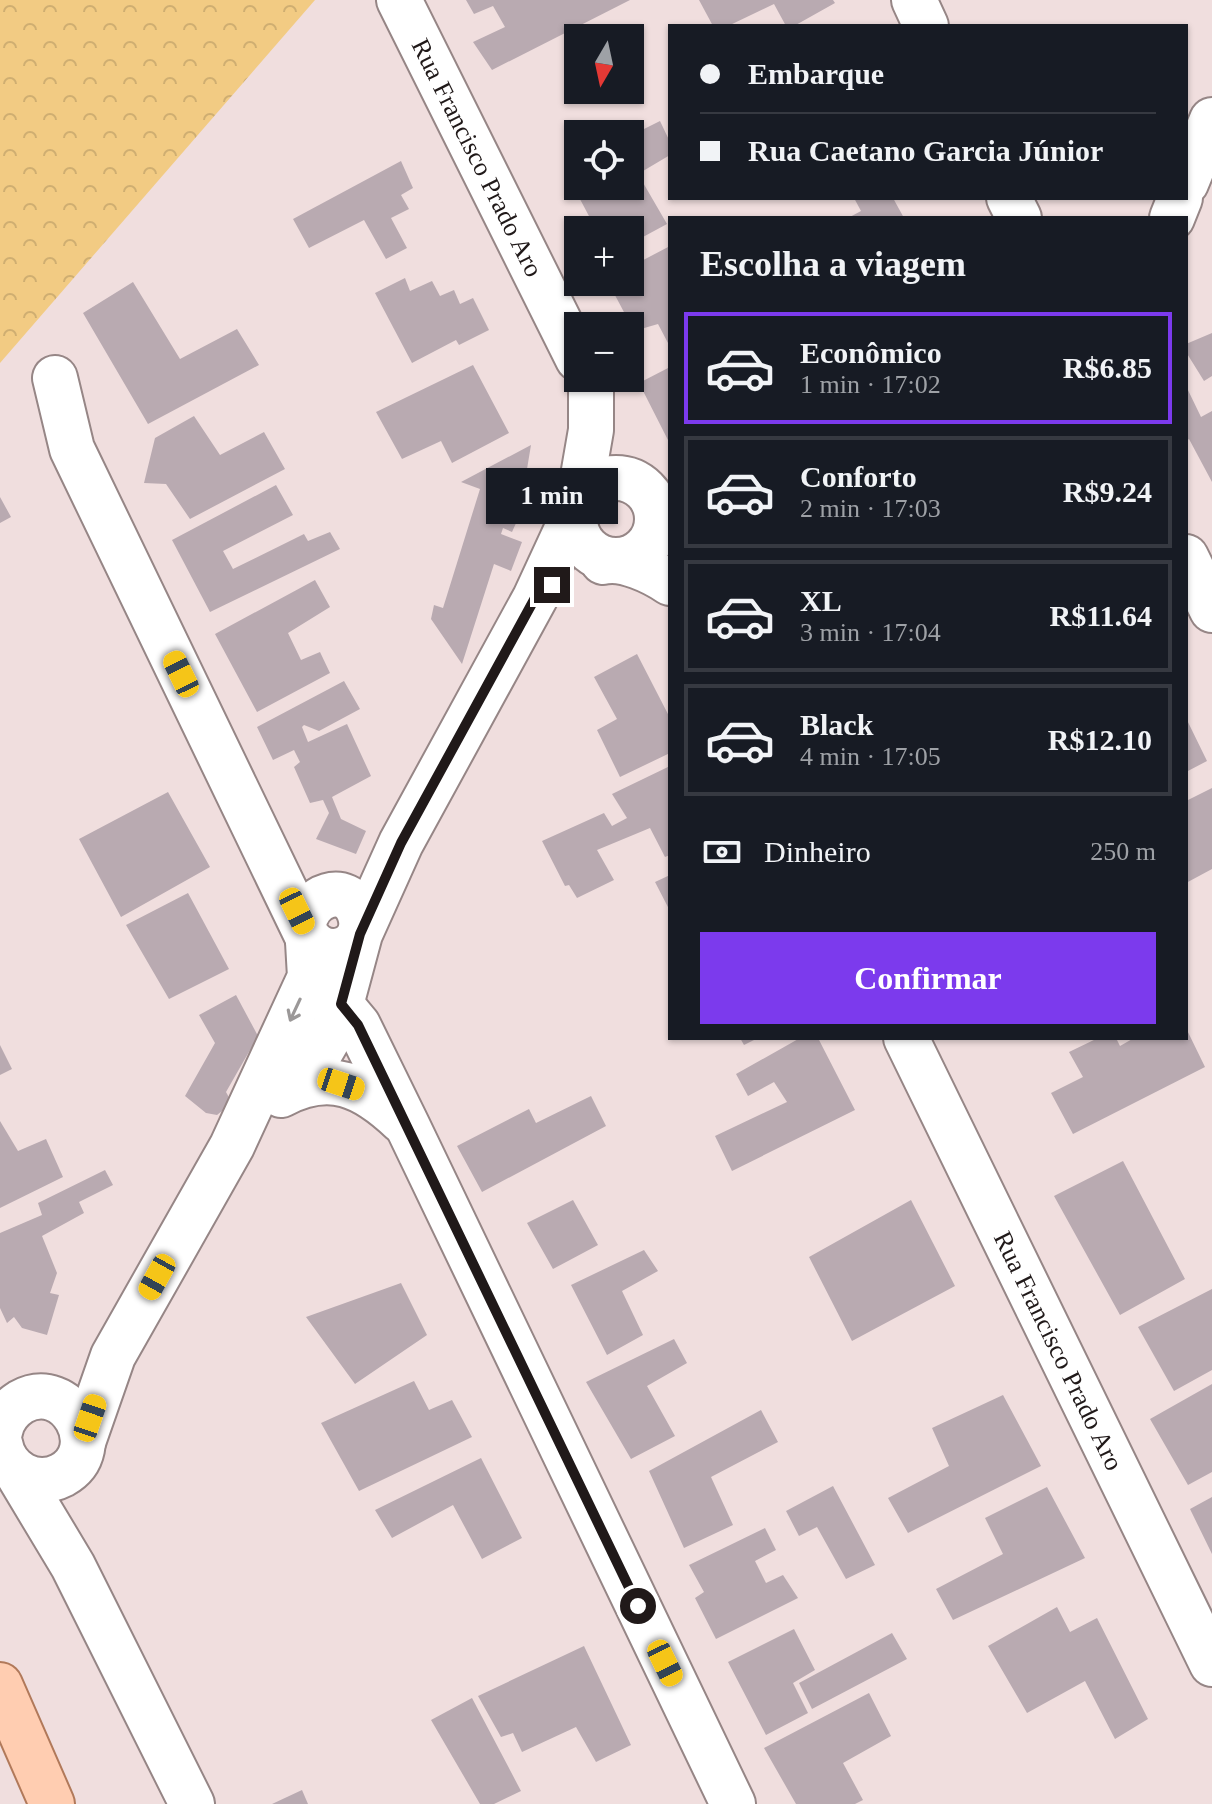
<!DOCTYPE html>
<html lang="pt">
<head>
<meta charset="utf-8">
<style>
	body { margin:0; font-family:Georgia,serif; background:#20242c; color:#f1f3f6; height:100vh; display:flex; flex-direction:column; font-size:30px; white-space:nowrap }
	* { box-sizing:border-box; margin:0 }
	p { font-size:26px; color:#9ea1a6 }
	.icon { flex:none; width:44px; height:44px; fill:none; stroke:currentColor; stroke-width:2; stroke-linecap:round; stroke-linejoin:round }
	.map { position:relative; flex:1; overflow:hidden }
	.details { position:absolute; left:668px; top:216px; width:520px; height:824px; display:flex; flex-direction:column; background:#171b24; border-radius:0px; box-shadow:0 2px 6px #0004 }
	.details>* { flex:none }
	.guide { position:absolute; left:668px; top:24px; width:520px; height:176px; border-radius:0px; box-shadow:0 2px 6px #0004; display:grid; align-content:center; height:176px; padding:0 32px; background:#171b24 }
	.needle { width:52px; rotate:189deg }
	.fabs { position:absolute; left:564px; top:24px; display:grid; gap:16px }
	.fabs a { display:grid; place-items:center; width:80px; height:80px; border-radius:0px; background:#171b24; box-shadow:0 2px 6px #0004; font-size:40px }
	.end { position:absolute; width:36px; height:36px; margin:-18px; border:10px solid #201919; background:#fff; box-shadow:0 0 0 4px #fff }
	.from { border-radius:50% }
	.bubble { position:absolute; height:56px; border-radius:0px; background:#171b24; box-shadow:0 2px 6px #0004; font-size:26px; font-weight:700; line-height:56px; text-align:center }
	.car { position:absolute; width:24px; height:48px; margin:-24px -12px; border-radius:10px; box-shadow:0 0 6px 2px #0007; background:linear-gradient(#f5c518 24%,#345 0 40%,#f5c518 0 76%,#345 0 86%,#f5c518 0) }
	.guide b { display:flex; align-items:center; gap:28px; height:76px; font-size:30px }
	.guide b+b { border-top:2px solid #363941 }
	.guide i { width:20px; height:20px; background:#f1f3f6 }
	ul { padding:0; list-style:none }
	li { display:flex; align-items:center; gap:24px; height:112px; margin:0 16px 12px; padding:0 16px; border:4px solid #363941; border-radius:0px }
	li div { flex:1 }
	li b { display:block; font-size:30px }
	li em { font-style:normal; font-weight:700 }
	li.selected { border-color:#7c3aed }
	li>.icon { width:72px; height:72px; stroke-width:1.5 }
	h2 { padding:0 32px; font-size:36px; line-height:96px }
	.pay { display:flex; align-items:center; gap:20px; height:88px; padding:0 32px; font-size:30px }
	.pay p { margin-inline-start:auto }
	.button { display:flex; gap:16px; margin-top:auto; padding:16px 32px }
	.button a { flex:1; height:92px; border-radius:0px; background:#7c3aed; color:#fff; font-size:32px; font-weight:700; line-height:92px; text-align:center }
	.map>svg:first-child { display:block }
</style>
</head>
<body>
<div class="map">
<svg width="1212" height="1804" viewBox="0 0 1212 1804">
	<defs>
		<pattern id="forest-crowns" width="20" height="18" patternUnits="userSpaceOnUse" patternTransform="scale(2)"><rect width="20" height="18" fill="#f2cb83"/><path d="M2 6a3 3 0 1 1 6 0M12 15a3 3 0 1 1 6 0" fill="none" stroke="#cfae71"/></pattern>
	</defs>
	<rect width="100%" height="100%" fill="#f0dede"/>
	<path fill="url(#forest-crowns)" d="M 0,0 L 315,0 L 0,363 Z"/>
	<path fill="#b9aab1" d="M 466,0 L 630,0 L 492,70 L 473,42 L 505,27 L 493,6 L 474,14 Z
		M 699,0 L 833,0 L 835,3 L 794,26 L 786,26 L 774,4 L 728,26 L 713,26 Z
		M 660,121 L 670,142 L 670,155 L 638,174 L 667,224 L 630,244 L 630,230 L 578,230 L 578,247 L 569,229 L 590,218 L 564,169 L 578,163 L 578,186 L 630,186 L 630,136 Z
		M 401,161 L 413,188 L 401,195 L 409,209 L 391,218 L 407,248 L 386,259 L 364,220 L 309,248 L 293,219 Z
		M 854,198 L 893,198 L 904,218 L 848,218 L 861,211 Z
		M 670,246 L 670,342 L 668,343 L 658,324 L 634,331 L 608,282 L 630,282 L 630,267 Z
		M 405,278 L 410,291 L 432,281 L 440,296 L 454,290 L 460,304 L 473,298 L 489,330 L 459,345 L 456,340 L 412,363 L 375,293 Z
		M 133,282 L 180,359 L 237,329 L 259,365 L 148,424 L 83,313 Z
		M 1212,333 L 1212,376 L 1204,381 L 1186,352 L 1186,344 Z
		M 473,365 L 509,433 L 452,463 L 441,441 L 402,459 L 376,412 Z
		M 670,367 L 670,444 L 639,383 Z
		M 1186,386 L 1201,417 L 1212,411 L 1212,482 L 1189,439 L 1186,441 Z
		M 194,416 L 220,455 L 264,432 L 285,469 L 190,519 L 166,484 L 144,483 L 155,438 Z
		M 531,445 L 521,505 L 514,501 L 508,516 L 517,521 L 512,532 L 503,528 L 501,534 L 522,542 L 511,571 L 494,564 L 462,664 L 431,619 L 434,605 L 443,608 L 480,489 L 461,482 Z
		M 276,485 L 293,515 L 223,551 L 233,569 L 304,534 L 308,541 L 330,532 L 340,549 L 210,612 L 172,540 Z
		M 0,497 L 11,517 L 0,523 Z
		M 315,580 L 330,607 L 288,633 L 301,660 L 320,652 L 330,673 L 257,712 L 215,634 Z
		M 637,654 L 670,718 L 670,753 L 620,777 L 597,730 L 617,719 L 594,677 Z
		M 344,681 L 360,709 L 319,731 L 304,725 L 302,727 L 308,742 L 347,724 L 371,776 L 332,797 L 341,819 L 366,831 L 356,854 L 316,839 L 329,813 L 323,800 L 310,803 L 294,767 L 300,762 L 294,750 L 273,760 L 257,727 Z
		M 1186,718 L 1207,761 L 1186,772 Z
		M 670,766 L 670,855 L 665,857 L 650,828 L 597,850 L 614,880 L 577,898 L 569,885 L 565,886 L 542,841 L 604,813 L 612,826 L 627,818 L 612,794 Z
		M 1212,788 L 1212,869 L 1186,883 L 1186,801 Z
		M 168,792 L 210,867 L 121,917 L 79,839 Z
		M 670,875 L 670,911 L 655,882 Z
		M 188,893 L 229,969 L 169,999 L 126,925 Z
		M 236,995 L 258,1036 L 226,1092 L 232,1103 L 217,1115 L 206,1113 L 185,1096 L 215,1043 L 199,1015 Z
		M 1186,1028 L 1205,1067 L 1073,1134 L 1051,1093 L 1083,1077 L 1069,1052 L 1098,1038 L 1116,1038 L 1120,1046 L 1134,1038 L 1186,1038 Z
		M 740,1038 L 758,1038 L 744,1045 Z
		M 800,1038 L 818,1038 L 855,1110 L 732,1171 L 715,1136 L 787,1102 L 774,1082 L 748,1096 L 736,1074 Z
		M 0,1045 L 12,1069 L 0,1075 Z
		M 591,1096 L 606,1126 L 482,1192 L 457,1146 L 529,1109 L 536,1123 Z
		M 0,1121 L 18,1151 L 46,1139 L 63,1177 L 0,1208 Z
		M 1123,1161 L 1185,1279 L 1120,1315 L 1054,1196 Z
		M 105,1170 L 113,1185 L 79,1202 L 84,1213 L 42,1236 L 57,1273 L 50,1293 L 59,1295 L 47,1335 L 22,1328 L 14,1317 L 7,1323 L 0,1308 L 0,1233 L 42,1215 L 38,1203 Z
		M 573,1200 L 598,1245 L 553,1269 L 527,1223 Z
		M 911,1200 L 955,1286 L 852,1341 L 809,1257 Z
		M 644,1250 L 658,1271 L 622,1291 L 643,1335 L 607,1355 L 571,1285 Z
		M 401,1283 L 427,1335 L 355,1384 L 306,1317 Z
		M 1212,1289 L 1212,1370 L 1174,1391 L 1138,1327 Z
		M 674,1339 L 687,1363 L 647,1386 L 675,1436 L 631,1459 L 586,1382 Z
		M 414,1381 L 429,1410 L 452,1400 L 472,1437 L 359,1491 L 321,1423 Z
		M 1212,1384 L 1212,1472 L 1188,1485 L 1150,1419 Z
		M 1003,1395 L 1041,1466 L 908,1533 L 888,1498 L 949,1466 L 932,1428 Z
		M 761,1410 L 778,1442 L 711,1477 L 733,1525 L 684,1548 L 649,1471 Z
		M 481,1458 L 522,1538 L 482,1559 L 453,1505 L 392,1538 L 375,1510 Z
		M 833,1486 L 875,1565 L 846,1579 L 817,1527 L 799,1536 L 786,1511 Z
		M 1047,1487 L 1085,1558 L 953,1620 L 936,1589 L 1003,1554 L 985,1518 Z
		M 1212,1497 L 1212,1554 L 1190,1509 Z
		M 765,1528 L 776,1550 L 755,1561 L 766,1583 L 783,1575 L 798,1598 L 716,1639 L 695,1598 L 704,1592 L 689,1565 Z
		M 1057,1607 L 1070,1632 L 1097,1618 L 1148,1719 L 1115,1739 L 1085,1681 L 1027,1713 L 988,1646 Z
		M 794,1629 L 815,1670 L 793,1683 L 808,1713 L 766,1735 L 728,1662 Z
		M 892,1633 L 907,1659 L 812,1709 L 799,1683 Z
		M 584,1646 L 631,1745 L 596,1762 L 576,1727 L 522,1752 L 513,1733 L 501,1737 L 478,1696 Z
		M 869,1693 L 891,1736 L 843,1763 L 863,1800 L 855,1804 L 796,1804 L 764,1748 Z
		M 472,1698 L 521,1791 L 494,1804 L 480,1804 L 431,1720 Z
		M 302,1790 L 308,1804 L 272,1804 Z"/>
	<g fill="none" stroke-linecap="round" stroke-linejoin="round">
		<defs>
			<g id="minor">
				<path id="s1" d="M 399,0 L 578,359"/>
				<path d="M 914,0 L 926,26"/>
				<path d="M 1186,183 L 1212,120"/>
				<path d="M 1009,198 L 1019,218"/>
				<path d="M 1172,218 L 1180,198"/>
				<path d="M 55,378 L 72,449 L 307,936 C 327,966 372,947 359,912 C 347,881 306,895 304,926"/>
				<circle cx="616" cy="519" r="41"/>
				<path d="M 1186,557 L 1212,610"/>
				<path d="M 603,562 C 623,557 654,572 670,583"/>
				<path d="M 307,936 L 328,989 L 358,1025 L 407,1125 L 733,1804"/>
				<path id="s2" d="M 906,1038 L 1212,1664"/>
				<path d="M 302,1084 L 335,1027 L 360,934 L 401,843 L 535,598 L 578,505 L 591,430 L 591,386"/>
				<path d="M 281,1095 C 330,1069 364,1085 402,1121"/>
				<path d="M 0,1432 C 2,1419 10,1409 21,1402 C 68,1376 109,1449 62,1475 C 35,1489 5,1472 0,1443"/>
				<path d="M 83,1442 L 113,1356 L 232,1146 L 310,977 L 308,942"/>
				<path d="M 16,1471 L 73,1566 L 192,1804"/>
			</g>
			<path id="major" d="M 0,1685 L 52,1804"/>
		</defs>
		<use href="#minor" stroke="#968686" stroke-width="48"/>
		<use href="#major" stroke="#b1795a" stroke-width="48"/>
		<use href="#minor" stroke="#fff" stroke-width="44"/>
		<use href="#major" stroke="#ffcdb1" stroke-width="44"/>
	</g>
	<defs><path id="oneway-shaft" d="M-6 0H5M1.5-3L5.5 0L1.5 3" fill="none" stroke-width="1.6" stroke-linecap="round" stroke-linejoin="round" transform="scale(2)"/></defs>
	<use stroke="#9b9898" href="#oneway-shaft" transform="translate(295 1010) rotate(115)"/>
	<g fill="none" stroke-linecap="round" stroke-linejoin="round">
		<path stroke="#201919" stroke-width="10" d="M 552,585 L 535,598 L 401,843 L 360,934 L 341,1004 L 358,1025 L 638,1606"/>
	</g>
	<g text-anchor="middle" stroke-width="7" stroke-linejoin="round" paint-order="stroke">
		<g font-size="26" fill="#201919" stroke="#feeceb">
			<text dy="9" stroke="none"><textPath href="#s1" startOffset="176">Rua Francisco Prado Aro</textPath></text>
			<text dy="9" stroke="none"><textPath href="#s2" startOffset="348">Rua Francisco Prado Aro</textPath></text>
		</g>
	</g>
</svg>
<div class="fabs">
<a><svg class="needle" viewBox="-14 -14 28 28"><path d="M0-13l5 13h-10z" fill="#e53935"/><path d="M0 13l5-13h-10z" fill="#9ea1a6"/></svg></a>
<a><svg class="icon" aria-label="locate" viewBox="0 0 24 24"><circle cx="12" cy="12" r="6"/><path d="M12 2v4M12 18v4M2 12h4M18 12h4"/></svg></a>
<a>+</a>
<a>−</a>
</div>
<i class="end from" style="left:638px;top:1606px"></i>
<i class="end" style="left:552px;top:585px"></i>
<div class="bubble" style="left:486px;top:468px;width:132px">1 min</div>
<i class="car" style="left:181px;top:674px;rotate:334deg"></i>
<i class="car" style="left:297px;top:911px;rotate:154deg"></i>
<i class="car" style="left:341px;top:1084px;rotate:108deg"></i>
<i class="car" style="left:157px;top:1277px;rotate:209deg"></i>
<i class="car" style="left:90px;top:1418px;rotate:19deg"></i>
<i class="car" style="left:665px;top:1663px;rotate:154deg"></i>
<div class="guide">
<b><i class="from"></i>Embarque</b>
<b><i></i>Rua Caetano Garcia Júnior</b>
</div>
<section class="details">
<h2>Escolha a viagem</h2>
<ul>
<li class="selected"><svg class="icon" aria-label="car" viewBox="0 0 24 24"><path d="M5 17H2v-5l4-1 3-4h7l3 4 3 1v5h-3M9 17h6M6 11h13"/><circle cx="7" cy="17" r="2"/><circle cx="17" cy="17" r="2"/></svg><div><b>Econômico</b><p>1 min · 17:02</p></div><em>R$6.85</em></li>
<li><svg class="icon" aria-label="car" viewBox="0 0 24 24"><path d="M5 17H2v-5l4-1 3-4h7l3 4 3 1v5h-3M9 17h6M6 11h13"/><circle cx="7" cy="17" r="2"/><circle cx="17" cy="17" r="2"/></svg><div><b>Conforto</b><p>2 min · 17:03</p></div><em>R$9.24</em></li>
<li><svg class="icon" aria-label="car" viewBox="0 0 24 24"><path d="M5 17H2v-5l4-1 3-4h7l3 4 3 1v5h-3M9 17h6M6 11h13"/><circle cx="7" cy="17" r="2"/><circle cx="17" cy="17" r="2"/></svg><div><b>XL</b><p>3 min · 17:04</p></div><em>R$11.64</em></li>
<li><svg class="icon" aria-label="car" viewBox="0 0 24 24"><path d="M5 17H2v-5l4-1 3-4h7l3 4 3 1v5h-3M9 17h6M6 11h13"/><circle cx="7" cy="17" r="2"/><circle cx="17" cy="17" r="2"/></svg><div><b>Black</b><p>4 min · 17:05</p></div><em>R$12.10</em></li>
</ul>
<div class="pay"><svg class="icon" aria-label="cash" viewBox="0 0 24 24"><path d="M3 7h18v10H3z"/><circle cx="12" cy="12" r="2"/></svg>Dinheiro<p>250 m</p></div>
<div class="button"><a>Confirmar</a></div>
</section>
</div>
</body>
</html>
